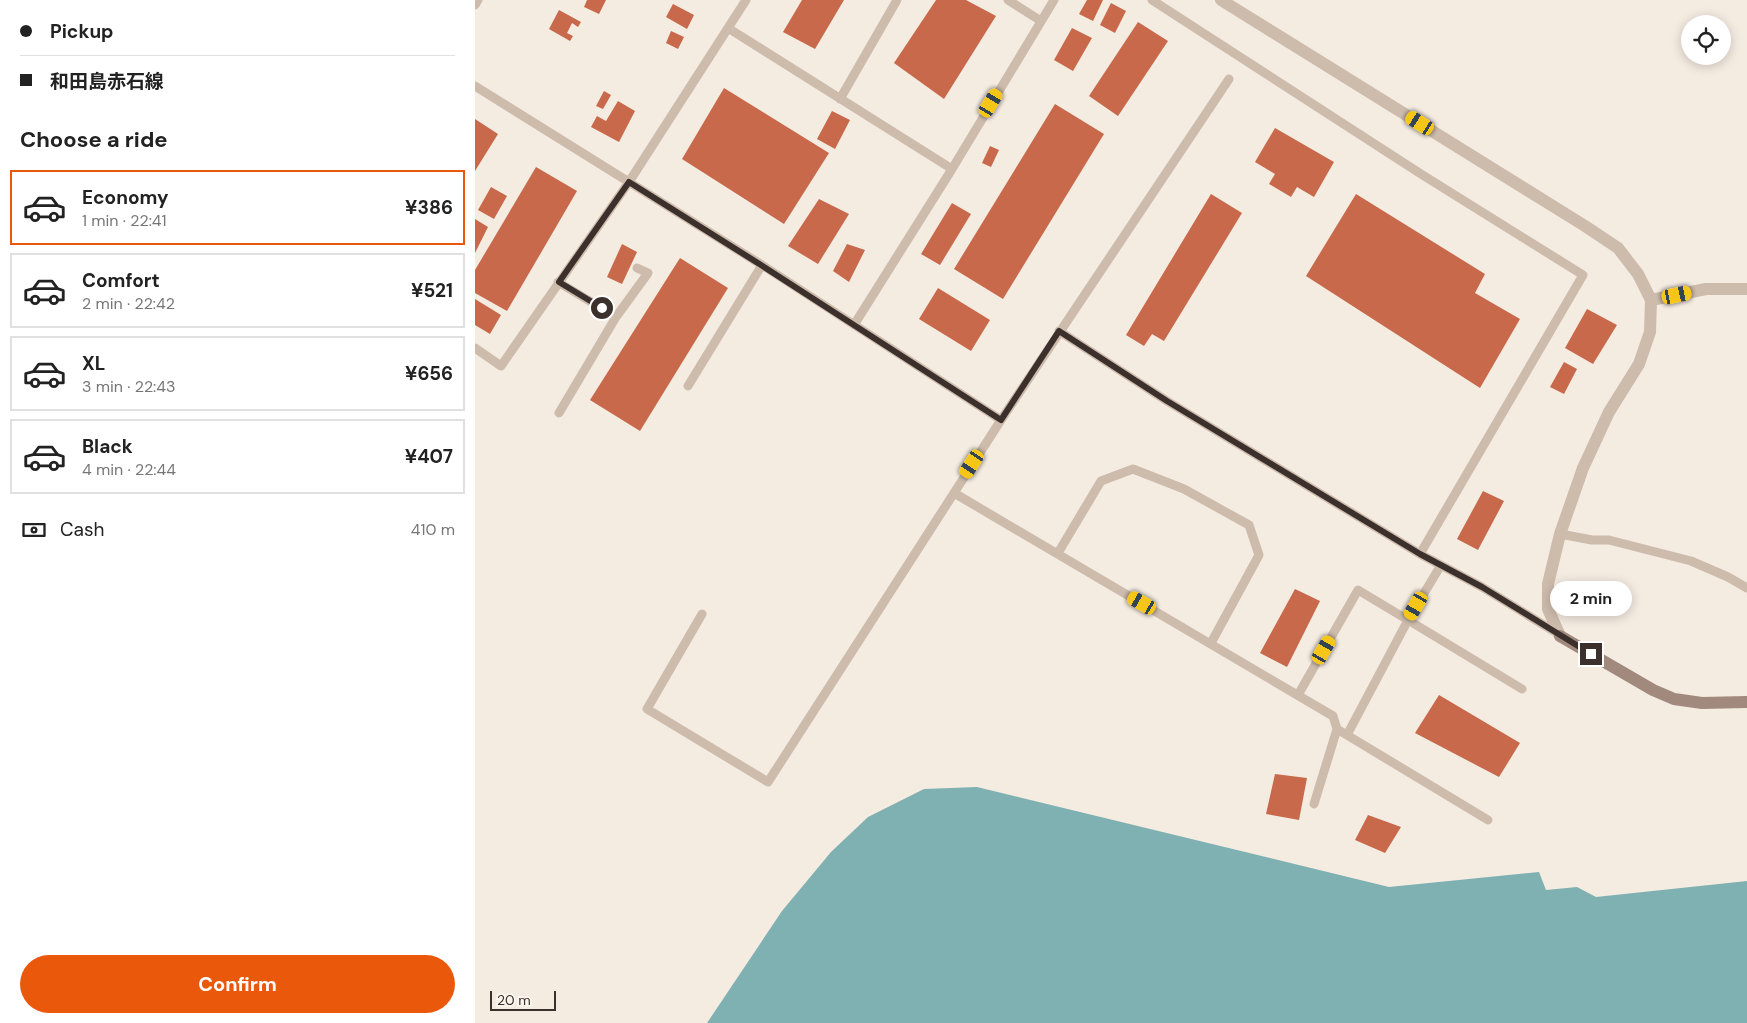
<!DOCTYPE html>
<html lang="en">
<head>
<meta charset="utf-8">
<style>
	body { margin:0; font-family:"DM Sans","Noto Sans JP",sans-serif; background:#f2f2f2; color:#222; height:100vh; display:flex; flex-direction:column; font-size:19px; white-space:nowrap }
	* { box-sizing:border-box; margin:0 }
	p { font-size:16px; color:#767676 }
	.icon { flex:none; width:28px; height:28px; fill:none; stroke:currentColor; stroke-width:2; stroke-linecap:round; stroke-linejoin:round }
	.map { position:relative; flex:1; overflow:hidden }
	.details { display:flex; flex-direction:column; background:#fff; width:475px }
	.details>* { flex:none }
	.top-card { display:grid; align-content:center; height:110px; padding:0 20px; background:#fff }
	.fabs { position:absolute; left:1206px; top:15px; display:grid; gap:10px }
	.fabs a { display:grid; place-items:center; width:50px; height:50px; border-radius:50%; background:#fff; box-shadow:0 2px 12px #0003; font-size:25px }
	.scale { position:absolute; left:15px; bottom:12px; width:66px; box-sizing:border-box; padding-left:5px; border:2px solid #3b302b; border-top:0; font-size:14px; line-height:18px; white-space:nowrap; color:#3b302b; -webkit-text-stroke:4px #fbf5ee; paint-order:stroke }
	.end { position:absolute; width:22px; height:22px; margin:-11px; border:6px solid #3b302b; background:#fff; box-shadow:0 0 0 2px #fff }
	.from { border-radius:50% }
	.bubble { position:absolute; height:35px; border-radius:18px; background:#fff; box-shadow:0 2px 12px #0003; font-size:16px; font-weight:700; line-height:35px; text-align:center }
	.car { position:absolute; width:15px; height:30px; margin:-15px -8px; border-radius:6px; box-shadow:0 0 4px 1px #0007; background:linear-gradient(#f5c518 24%,#345 0 40%,#f5c518 0 76%,#345 0 86%,#f5c518 0) }
	.top-card b { display:flex; align-items:center; gap:18px; height:48px; font-size:19px }
	.top-card b+b { border-top:1px solid #e0e0e0 }
	.top-card i { width:12px; height:12px; background:#222 }
	ul { padding:0; list-style:none }
	li { display:flex; align-items:center; gap:15px; height:75px; margin:0 10px 8px; padding:0 10px; border:2px solid #e0e0e0; border-radius:0px }
	li div { flex:1 }
	li b { display:block; font-size:19px }
	li em { font-style:normal; font-weight:700 }
	li.active { border-color:#ea580c }
	li>.icon { width:45px; height:45px; stroke-width:1.5 }
	h2 { padding:0 20px; font-size:22px; line-height:60px }
	.pay { display:flex; align-items:center; gap:12px; height:55px; padding:0 20px; font-size:19px }
	.pay p { margin-inline-start:auto }
	.primary-button { display:flex; gap:10px; margin-top:auto; padding:10px 20px }
	.primary-button a { flex:1; height:58px; border-radius:30px; background:#ea580c; color:#fff; font-size:20px; font-weight:700; line-height:58px; text-align:center }
	main { display:flex; flex:1; min-height:0 }
	.map>svg:first-child { display:block }
</style>
</head>
<body>
<main>
<section class="details">
<div class="top-card">
<b><i class="from"></i>Pickup</b>
<b><i></i>和田島赤石線</b>
</div>
<h2>Choose a ride</h2>
<ul>
<li class="active"><svg class="icon" aria-label="car" viewBox="0 0 24 24"><path d="M5 17H2v-5l4-1 3-4h7l3 4 3 1v5h-3M9 17h6M6 11h13"/><circle cx="7" cy="17" r="2"/><circle cx="17" cy="17" r="2"/></svg><div><b>Economy</b><p>1 min · 22:41</p></div><em>¥386</em></li>
<li><svg class="icon" aria-label="car" viewBox="0 0 24 24"><path d="M5 17H2v-5l4-1 3-4h7l3 4 3 1v5h-3M9 17h6M6 11h13"/><circle cx="7" cy="17" r="2"/><circle cx="17" cy="17" r="2"/></svg><div><b>Comfort</b><p>2 min · 22:42</p></div><em>¥521</em></li>
<li><svg class="icon" aria-label="car" viewBox="0 0 24 24"><path d="M5 17H2v-5l4-1 3-4h7l3 4 3 1v5h-3M9 17h6M6 11h13"/><circle cx="7" cy="17" r="2"/><circle cx="17" cy="17" r="2"/></svg><div><b>XL</b><p>3 min · 22:43</p></div><em>¥656</em></li>
<li><svg class="icon" aria-label="car" viewBox="0 0 24 24"><path d="M5 17H2v-5l4-1 3-4h7l3 4 3 1v5h-3M9 17h6M6 11h13"/><circle cx="7" cy="17" r="2"/><circle cx="17" cy="17" r="2"/></svg><div><b>Black</b><p>4 min · 22:44</p></div><em>¥407</em></li>
</ul>
<div class="pay"><svg class="icon" aria-label="cash" viewBox="0 0 24 24"><path d="M3 7h18v10H3z"/><circle cx="12" cy="12" r="2"/></svg>Cash<p>410 m</p></div>
<div class="primary-button"><a>Confirm</a></div>
</section>
<div class="map">
<svg width="1272" height="1023" viewBox="0 0 1272 1023">
	<rect width="100%" height="100%" fill="#f4ebe1"/>
	<path fill="#7fb0b2" d="M 502,787 L 914,887 L 1064,872 L 1071,890 L 1102,887 L 1121,897 L 1272,881 L 1272,1023 L 232,1023 L 307,911 L 356,852 L 393,817 L 449,789 Z"/>
	<path fill="#c8694b" d="M 112,0 L 131,0 L 124,14 L 109,7 Z
		M 327,0 L 369,0 L 340,49 L 308,32 Z
		M 461,0 L 491,0 L 521,16 L 469,99 L 419,63 Z
		M 612,0 L 628,0 L 618,21 L 604,14 Z
		M 636,3 L 651,11 L 640,33 L 625,25 Z
		M 198,4 L 219,15 L 212,29 L 191,17 Z
		M 84,10 L 106,22 L 103,27 L 97,23 L 92,33 L 98,36 L 95,41 L 74,29 Z
		M 663,22 L 693,41 L 643,116 L 614,96 Z
		M 597,28 L 617,38 L 598,71 L 579,60 Z
		M 196,31 L 209,37 L 203,49 L 191,43 Z
		M 249,88 L 354,153 L 309,224 L 207,159 Z
		M 129,91 L 136,95 L 128,109 L 121,106 Z
		M 143,101 L 160,111 L 144,142 L 116,127 L 122,116 L 131,121 Z
		M 580,104 L 629,134 L 528,299 L 479,269 Z
		M 357,111 L 375,120 L 360,149 L 342,139 Z
		M 0,119 L 23,134 L 0,171 Z
		M 800,128 L 859,162 L 839,197 L 822,187 L 816,197 L 794,184 L 800,174 L 780,162 Z
		M 515,146 L 524,150 L 516,167 L 507,163 Z
		M 61,167 L 102,191 L 32,311 L 0,293 L 0,270 Z
		M 16,187 L 32,196 L 19,219 L 3,210 Z
		M 736,194 L 767,213 L 689,341 L 677,334 L 669,346 L 651,335 Z
		M 881,194 L 1010,274 L 1000,293 L 1045,319 L 1005,388 L 831,276 Z
		M 344,199 L 374,214 L 343,264 L 313,246 Z
		M 477,203 L 496,214 L 465,265 L 446,254 Z
		M 0,219 L 13,227 L 0,253 Z
		M 147,244 L 162,252 L 147,284 L 132,277 Z
		M 372,244 L 390,250 L 374,282 L 358,271 Z
		M 205,258 L 253,288 L 165,431 L 115,400 Z
		M 463,288 L 515,320 L 496,351 L 444,319 Z
		M 0,299 L 26,315 L 15,334 L 0,325 Z
		M 1112,309 L 1142,325 L 1118,364 L 1090,348 Z
		M 1089,362 L 1102,369 L 1089,394 L 1075,387 Z
		M 1008,491 L 1029,501 L 1003,550 L 982,539 Z
		M 820,589 L 845,601 L 812,667 L 785,653 Z
		M 964,695 L 1045,743 L 1024,777 L 940,733 Z
		M 800,774 L 832,778 L 824,820 L 791,814 Z
		M 893,815 L 926,827 L 910,853 L 880,840 Z"/>
	<g fill="none" stroke-linecap="round" stroke-linejoin="round">
		<path stroke="#cdbbac" stroke-width="9" d="M 271,0 L 253,28 L 477,169 L 579,0
			M 533,0 L 566,21
			M 677,0 L 946,174 L 1108,275 L 945,554
			M 0,5 L 3,0
			M 0,86 L 287,265 L 526,420
			M 365,99 L 422,0
			M 83,282 L 141,317 L 84,413
			M 141,317 L 173,273 L 162,268
			M 379,325 L 477,169
			M 584,331 L 692,401 L 945,554 L 1007,587 L 1085,635
			M 0,348 L 26,366 L 154,182 L 253,28
			M 213,386 L 287,265
			M 479,493 L 858,716 L 862,729 L 1013,820
			M 1085,534 L 1117,540 L 1134,540 L 1216,561 L 1253,577 L 1272,588
			M 583,553 L 626,481 L 658,469 L 709,489 L 774,525 L 784,555 L 736,643
			M 227,614 L 172,709 L 293,782 L 526,420 L 754,79
			M 823,695 L 883,590 L 933,620 L 966,565
			M 872,735 L 933,620 L 1047,689
			M 839,804 L 862,729"/>
		<path stroke="#cdbbac" stroke-width="12" d="M 1176,300 L 1231,289 L 1272,289"/>
		<path stroke="#cdbbac" stroke-width="12" d="M 746,0 L 1110,226 L 1143,248 L 1163,274 L 1176,300 L 1175,332 L 1164,364 L 1134,412 L 1108,468 L 1085,534 L 1073,584 L 1073,609 L 1085,636"/>
		<path stroke="#a18a7d" stroke-width="12" d="M 1085,636 L 1178,690 L 1199,699 L 1227,703 L 1272,702"/>
	</g>
	<g fill="none" stroke-linecap="round" stroke-linejoin="round">
		<path stroke="#3b302b" stroke-width="6" d="M 127,308 L 84,282 L 154,182 L 286,265 L 526,420 L 584,331 L 692,401 L 945,554 L 1007,587 L 1116,654"/>
	</g>
</svg>
<div class="fabs">
<a><svg class="icon" aria-label="locate" viewBox="0 0 24 24"><circle cx="12" cy="12" r="6"/><path d="M12 2v4M12 18v4M2 12h4M18 12h4"/></svg></a>
</div>
<div class="scale">20 m</div>
<i class="end from" style="left:127px;top:308px"></i>
<i class="end" style="left:1116px;top:654px"></i>
<div class="bubble" style="left:1075px;top:581px;width:82px">2 min</div>
<i class="car" style="left:516px;top:103px;rotate:31deg"></i>
<i class="car" style="left:945px;top:123px;rotate:302deg"></i>
<i class="car" style="left:1202px;top:295px;rotate:78deg"></i>
<i class="car" style="left:497px;top:464px;rotate:213deg"></i>
<i class="car" style="left:667px;top:603px;rotate:300deg"></i>
<i class="car" style="left:941px;top:606px;rotate:210deg"></i>
<i class="car" style="left:849px;top:650px;rotate:30deg"></i>
</div>
</main>
</body>
</html>
